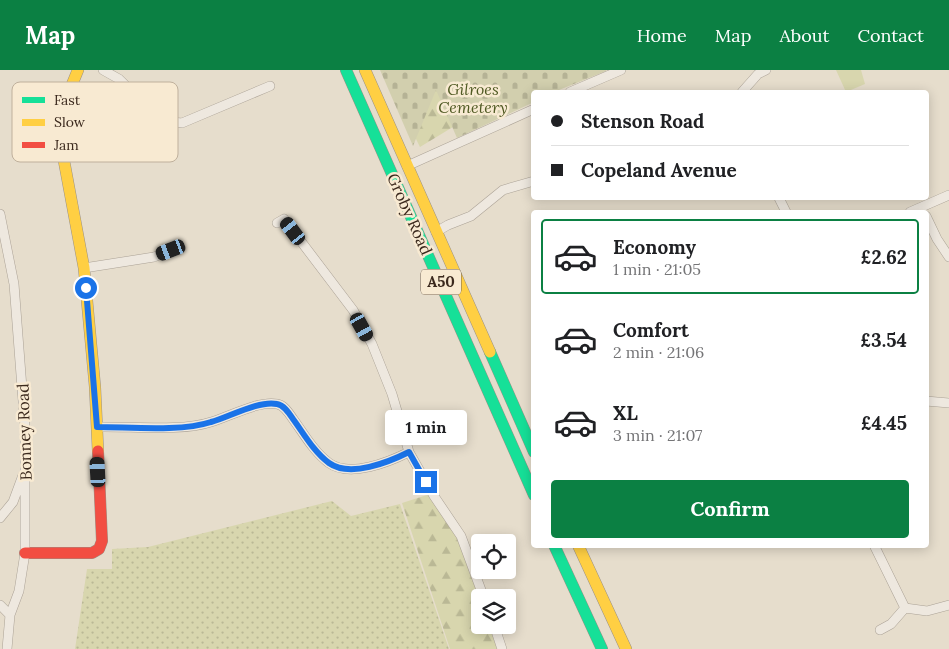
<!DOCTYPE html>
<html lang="en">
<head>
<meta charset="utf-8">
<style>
	body { margin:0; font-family:Lora,serif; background:#f2f2f2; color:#202124; height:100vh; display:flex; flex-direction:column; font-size:19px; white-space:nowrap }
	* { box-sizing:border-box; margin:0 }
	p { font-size:16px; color:#757577 }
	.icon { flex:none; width:28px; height:28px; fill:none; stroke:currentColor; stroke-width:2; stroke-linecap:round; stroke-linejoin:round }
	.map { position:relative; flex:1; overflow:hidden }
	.panel { position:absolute; left:531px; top:140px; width:398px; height:338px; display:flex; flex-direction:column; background:#fff; border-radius:5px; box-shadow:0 2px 12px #0003 }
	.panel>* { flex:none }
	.banner { position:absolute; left:531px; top:20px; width:398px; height:110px; border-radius:5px; box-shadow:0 2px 12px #0003; display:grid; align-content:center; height:110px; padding:0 20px; background:#fff }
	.controls { position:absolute; left:471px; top:464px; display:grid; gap:10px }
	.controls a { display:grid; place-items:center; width:45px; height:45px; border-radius:5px; background:#fff; box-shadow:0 2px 12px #0003; font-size:25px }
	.end { position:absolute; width:22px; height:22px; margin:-11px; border:6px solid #1a73e8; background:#fff; box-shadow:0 0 0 2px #fff }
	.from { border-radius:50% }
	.bubble { position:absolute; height:35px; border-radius:5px; background:#fff; box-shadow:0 2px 12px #0003; font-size:16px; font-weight:800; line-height:35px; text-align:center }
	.car { position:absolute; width:15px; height:30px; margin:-15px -8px; border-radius:6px; box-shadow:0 0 4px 1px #0007; background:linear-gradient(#222 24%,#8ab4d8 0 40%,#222 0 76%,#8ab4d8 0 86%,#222 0) }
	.banner b { display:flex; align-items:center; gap:18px; height:48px; font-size:19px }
	.banner b+b { border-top:1px solid #e0e0e0 }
	.banner i { width:12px; height:12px; background:#202124 }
	ul { padding:9px 0 0; list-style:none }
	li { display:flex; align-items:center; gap:15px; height:75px; margin:0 10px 8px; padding:0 10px; border:2px solid transparent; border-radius:5px }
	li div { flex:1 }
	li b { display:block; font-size:19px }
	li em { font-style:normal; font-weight:800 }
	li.selected { border-color:#0b8043 }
	li>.icon { width:45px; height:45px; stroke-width:1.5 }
	.cta { display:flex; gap:10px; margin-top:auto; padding:10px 20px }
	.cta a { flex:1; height:58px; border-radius:5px; background:#0b8043; color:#fff; font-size:20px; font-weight:800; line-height:58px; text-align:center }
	header { display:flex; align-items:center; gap:30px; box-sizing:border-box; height:70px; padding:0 25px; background:#0b8043; color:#fff }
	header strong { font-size:24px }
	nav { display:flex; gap:28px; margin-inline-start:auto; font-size:18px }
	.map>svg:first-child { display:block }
</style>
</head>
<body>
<header>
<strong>Map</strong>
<nav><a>Home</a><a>Map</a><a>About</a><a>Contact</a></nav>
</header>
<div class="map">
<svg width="949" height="579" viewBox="0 0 949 579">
	<defs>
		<pattern id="forest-firs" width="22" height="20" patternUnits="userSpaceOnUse" patternTransform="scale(1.25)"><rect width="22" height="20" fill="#d8d6ae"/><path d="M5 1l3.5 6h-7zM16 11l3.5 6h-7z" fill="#bab895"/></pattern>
		<pattern id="cemetery-stones" width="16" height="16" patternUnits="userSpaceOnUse" patternTransform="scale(1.25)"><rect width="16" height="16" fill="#d2cfae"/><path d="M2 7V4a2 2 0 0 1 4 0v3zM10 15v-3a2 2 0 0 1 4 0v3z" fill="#b5b295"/></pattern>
		<pattern id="garden-dots" width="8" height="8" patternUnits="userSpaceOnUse" patternTransform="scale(1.25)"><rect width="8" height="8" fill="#d8d6ae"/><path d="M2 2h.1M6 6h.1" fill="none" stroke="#bab895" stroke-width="1.8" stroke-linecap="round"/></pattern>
	</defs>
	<rect width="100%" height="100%" fill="#e6ddcc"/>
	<path fill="#d8d6ae" d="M 836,0 L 861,0 L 865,14 L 846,22 Z"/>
	<path fill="url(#forest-firs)" d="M 412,0 L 471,46 L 420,77 L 407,51 Z
		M 430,424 L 461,466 L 480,528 L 480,555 L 494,555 L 502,579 L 450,579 L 402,433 Z"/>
	<path fill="url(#cemetery-stones)" d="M 380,0 L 606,0 L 606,1 L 554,22 L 534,22 L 534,32 L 457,68 L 436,20 L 413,76 Z"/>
	<path fill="url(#garden-dots)" d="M 332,431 L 351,446 L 400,434 L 449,579 L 75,579 L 87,499 L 112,499 L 112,479 L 148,477 Z"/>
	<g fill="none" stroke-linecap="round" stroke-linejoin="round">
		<defs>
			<path id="street" d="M 103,0 L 119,9 L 162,51 L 182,53 L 270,16
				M 570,22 L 621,0
				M 742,22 L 758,4 L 766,0
				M 407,96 L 534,39
				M 779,128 L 786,142
				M 910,142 L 949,125
				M 0,144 L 14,214 L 25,357 L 25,483 L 19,521 L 10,545 L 7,579
				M 926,146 L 937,169 L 949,187
				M 277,153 L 284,149 L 353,240 L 372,274 L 392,324 L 409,382 L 434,426 L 461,466 L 484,528
				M 436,162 L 448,155 L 471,146 L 503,120 L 534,111
				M 84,198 L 154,187 L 171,180
				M 926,331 L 949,333
				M 97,357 C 130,356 181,362 211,352 C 229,347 259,330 277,334 C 284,335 289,343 293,349 C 304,364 314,382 329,393 C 350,408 389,392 409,382
				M 0,448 L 13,432 L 23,405
				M 874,475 L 905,538
				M 0,535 L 10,545
				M 905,538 L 927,541 L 949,535
				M 494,555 L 502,579
				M 880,560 L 891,554 L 905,538"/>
			<path id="fast" d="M 346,0 L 534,425
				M 490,282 L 534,382
				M 554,475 L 602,579"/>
			<path id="slow" d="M 78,0 L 64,34 L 59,64 L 84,198 L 95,317 L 98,381
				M 365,0 L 490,282
				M 578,475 L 626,579"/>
			<path id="jam" d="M 25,483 L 92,483 L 99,479 L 102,471 L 98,381"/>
		</defs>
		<use href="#street" stroke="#aba296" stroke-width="10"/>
		<use href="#fast" stroke="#9b9186" stroke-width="12"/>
		<use href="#slow" stroke="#9b9186" stroke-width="12"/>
		<use href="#jam" stroke="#9b9186" stroke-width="12"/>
		<use href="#street" stroke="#eee8df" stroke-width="9"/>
		<use href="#fast" stroke="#16e098" stroke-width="11"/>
		<use href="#slow" stroke="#ffcf43" stroke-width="11"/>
		<use href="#jam" stroke="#f24e42" stroke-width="11"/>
	</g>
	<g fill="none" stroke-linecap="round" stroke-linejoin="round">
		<path stroke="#1a73e8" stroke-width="6" d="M 86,218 L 97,357 C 129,357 181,362 211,352 C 229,347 259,330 277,334 C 284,335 289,343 293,349 C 304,364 314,382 329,393 C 350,408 389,392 409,382 L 426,412"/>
	</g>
	<g text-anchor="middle" stroke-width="5" stroke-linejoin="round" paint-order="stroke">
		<rect fill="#f8ead2" stroke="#746353" stroke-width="1" x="421" y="199.5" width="40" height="25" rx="4"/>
		<g font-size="15" font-weight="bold" fill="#3b291d">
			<text x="441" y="217">A50</text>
		</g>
		<g font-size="16" font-style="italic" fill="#4f5922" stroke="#f8ead2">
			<text x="473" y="25">Gilroes<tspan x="473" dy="18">Cemetery</tspan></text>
		</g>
		<g font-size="16" fill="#3b291d" stroke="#f8ead2">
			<text transform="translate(410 144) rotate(66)" y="6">Groby Road</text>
			<text transform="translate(24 362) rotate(-92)" y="6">Bonney Road</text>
		</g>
	</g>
	<rect x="12" y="12" width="166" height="80" rx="8" fill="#f8ead2" stroke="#bfb09c" stroke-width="1"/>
	<rect x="22" y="27" width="23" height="6" fill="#16e098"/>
	<rect x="22" y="49" width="23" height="7" fill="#ffcf43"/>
	<rect x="22" y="72" width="23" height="6" fill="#f24e42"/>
	<g font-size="14" fill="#3b291d">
		<text x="54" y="35">Fast</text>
		<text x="54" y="57">Slow</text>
		<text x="54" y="80">Jam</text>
	</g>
</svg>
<div class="controls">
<a><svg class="icon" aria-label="locate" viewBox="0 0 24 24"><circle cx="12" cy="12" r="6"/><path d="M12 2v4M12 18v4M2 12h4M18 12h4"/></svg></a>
<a><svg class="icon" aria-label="layers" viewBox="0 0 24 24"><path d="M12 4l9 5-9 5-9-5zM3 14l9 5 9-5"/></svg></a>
</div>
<i class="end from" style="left:86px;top:218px"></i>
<i class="end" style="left:426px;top:412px"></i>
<div class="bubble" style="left:385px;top:340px;width:82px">1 min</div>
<i class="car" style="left:293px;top:161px;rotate:323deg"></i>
<i class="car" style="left:171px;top:180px;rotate:249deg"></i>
<i class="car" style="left:362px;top:257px;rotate:151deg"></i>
<i class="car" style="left:98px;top:402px;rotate:357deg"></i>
<div class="banner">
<b><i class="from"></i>Stenson Road</b>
<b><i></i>Copeland Avenue</b>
</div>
<section class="panel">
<ul>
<li class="selected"><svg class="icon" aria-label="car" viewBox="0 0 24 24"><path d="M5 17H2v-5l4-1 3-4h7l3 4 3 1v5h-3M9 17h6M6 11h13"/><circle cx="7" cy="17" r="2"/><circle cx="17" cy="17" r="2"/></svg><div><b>Economy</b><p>1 min · 21:05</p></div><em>£2.62</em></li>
<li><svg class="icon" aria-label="car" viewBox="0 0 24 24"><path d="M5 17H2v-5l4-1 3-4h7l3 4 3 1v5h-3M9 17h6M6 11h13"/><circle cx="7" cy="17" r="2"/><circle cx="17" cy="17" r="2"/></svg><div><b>Comfort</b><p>2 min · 21:06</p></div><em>£3.54</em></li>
<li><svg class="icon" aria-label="car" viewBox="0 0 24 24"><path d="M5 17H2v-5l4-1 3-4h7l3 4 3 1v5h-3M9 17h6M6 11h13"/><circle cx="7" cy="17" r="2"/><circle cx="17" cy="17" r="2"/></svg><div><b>XL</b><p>3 min · 21:07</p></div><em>£4.45</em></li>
</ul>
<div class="cta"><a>Confirm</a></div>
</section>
</div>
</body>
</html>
